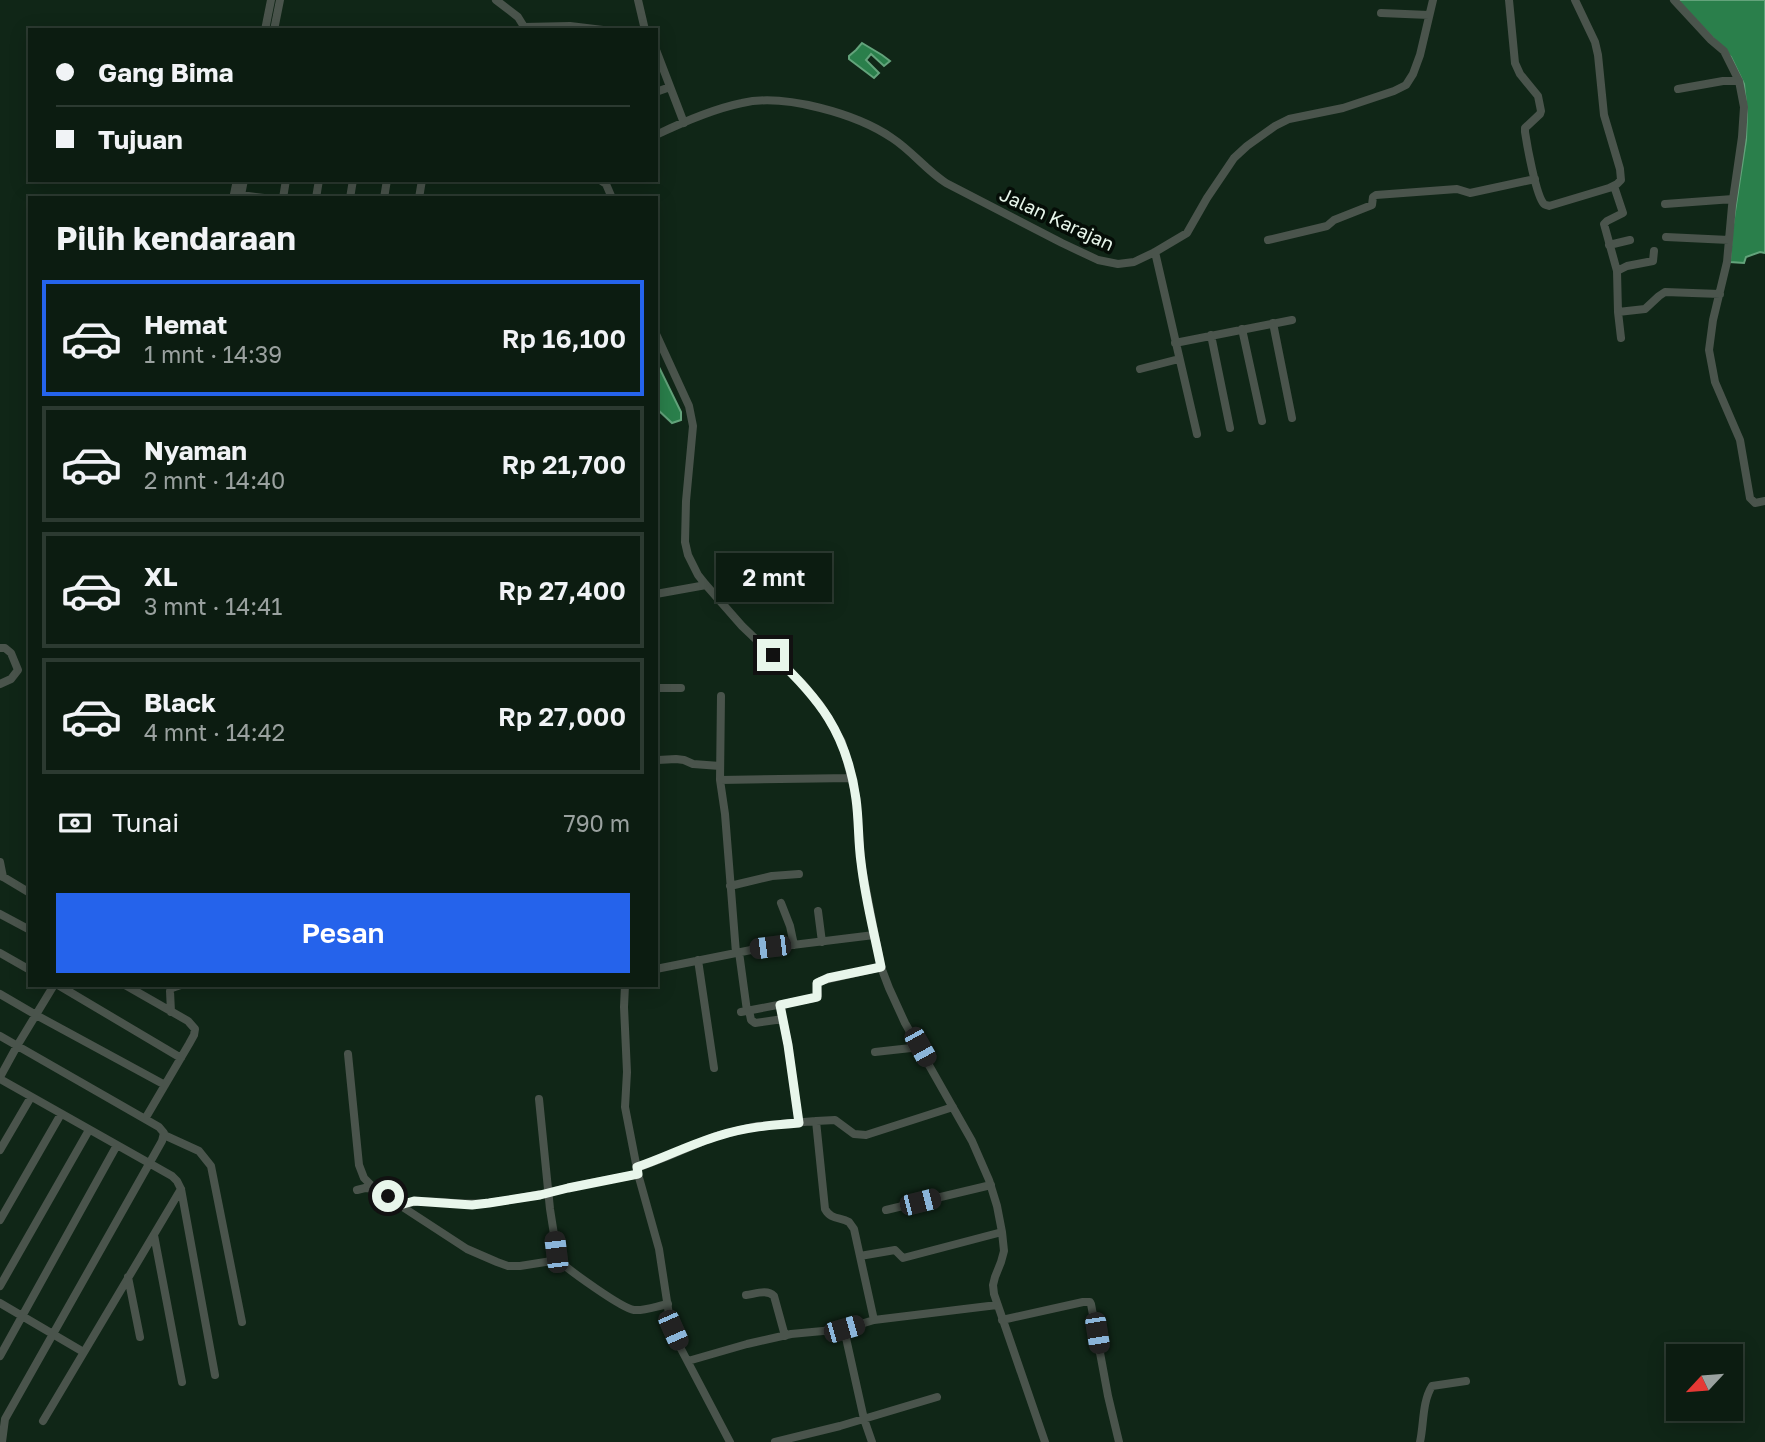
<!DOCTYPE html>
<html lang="id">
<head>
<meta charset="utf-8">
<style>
	body { margin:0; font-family:"Golos Text",sans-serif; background:#1a291f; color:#f1f3f6; height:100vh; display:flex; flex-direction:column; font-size:26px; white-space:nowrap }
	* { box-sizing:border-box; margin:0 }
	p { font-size:23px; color:#9aa19f }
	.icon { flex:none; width:38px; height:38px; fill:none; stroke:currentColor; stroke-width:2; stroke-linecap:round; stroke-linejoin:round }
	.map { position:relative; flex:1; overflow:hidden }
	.sheet { position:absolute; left:28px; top:196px; width:630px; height:791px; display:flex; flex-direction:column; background:#0c1c11; border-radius:0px; box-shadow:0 4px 18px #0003,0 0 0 2px #2c3a31 }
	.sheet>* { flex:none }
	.hud { position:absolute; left:28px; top:28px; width:630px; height:154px; border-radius:0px; box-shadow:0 4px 18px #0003,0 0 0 2px #2c3a31; display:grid; align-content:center; height:154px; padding:0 28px; background:#0c1c11 }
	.needle { width:46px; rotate:244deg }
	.buttons { position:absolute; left:1666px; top:1344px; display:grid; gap:14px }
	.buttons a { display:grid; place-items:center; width:77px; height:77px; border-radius:0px; background:#0c1c11; box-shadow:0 4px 18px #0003,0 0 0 2px #2c3a31; font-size:35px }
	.end { position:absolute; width:32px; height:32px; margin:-16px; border:9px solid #e8f6eb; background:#111; box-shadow:0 0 0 4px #111 }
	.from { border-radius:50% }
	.bubble { position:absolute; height:49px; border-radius:0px; background:#0c1c11; box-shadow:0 4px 18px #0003,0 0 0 2px #2c3a31; font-size:23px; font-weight:600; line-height:49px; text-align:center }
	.car { position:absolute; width:21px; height:42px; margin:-21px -10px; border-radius:9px; box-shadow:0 0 5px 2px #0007; background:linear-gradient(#222 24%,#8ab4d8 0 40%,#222 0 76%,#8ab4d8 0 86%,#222 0) }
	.hud b { display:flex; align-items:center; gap:24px; height:66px; font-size:26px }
	.hud b+b { border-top:2px solid #2c3a31 }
	.hud i { width:18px; height:18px; background:#f1f3f6 }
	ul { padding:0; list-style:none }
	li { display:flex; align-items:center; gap:21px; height:116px; margin:0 14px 10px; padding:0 14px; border:4px solid #2c3a31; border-radius:0px }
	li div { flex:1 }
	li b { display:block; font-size:26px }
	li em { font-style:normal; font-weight:600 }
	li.active { border-color:#2563eb }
	li>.icon { width:63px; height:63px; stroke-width:1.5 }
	h2 { padding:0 28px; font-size:32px; line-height:84px }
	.pay { display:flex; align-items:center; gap:18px; height:77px; padding:0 28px; font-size:26px }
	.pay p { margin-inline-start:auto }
	.primary-button { display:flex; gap:14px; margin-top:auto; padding:14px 28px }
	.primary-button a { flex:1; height:80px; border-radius:0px; background:#2563eb; color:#fff; font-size:28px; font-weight:600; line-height:80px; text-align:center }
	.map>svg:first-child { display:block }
</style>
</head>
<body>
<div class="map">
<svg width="1765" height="1442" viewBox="0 0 1765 1442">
	<rect width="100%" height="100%" fill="#102617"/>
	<path fill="#2a7f4b" stroke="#63a37b" stroke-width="2" d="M 1677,0 L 1765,0 L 1765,253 L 1760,252 L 1746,257 L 1744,263 L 1730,262 L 1732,231 L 1746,140 L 1747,113 L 1744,84 L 1731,57 Z
		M 862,43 L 882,55 L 890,61 L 884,66 L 871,54 L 866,60 L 879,73 L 874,78 L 849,59 L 849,56 L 856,50 Z
		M 656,361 L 681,412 L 681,420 L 672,423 L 656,408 Z"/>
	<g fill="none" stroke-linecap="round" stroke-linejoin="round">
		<path stroke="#4a544c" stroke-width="8" d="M 496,0 L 518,17 L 526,30
			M 638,0 L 645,30
			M 1509,0 L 1515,63 L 1520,74 L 1538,96 L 1541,111 L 1540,114 L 1525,128 L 1525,132 C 1527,145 1536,196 1544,204 C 1545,205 1547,205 1549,206 L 1609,188 L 1617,184 L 1621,180 L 1620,169 L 1604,115 L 1598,55 L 1595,42 L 1575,0
			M 1674,0 L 1711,40 L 1724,51 L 1739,81 L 1744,107 L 1742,137 L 1732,206 L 1727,262 L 1713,320 L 1709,350 L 1715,382 L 1740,440 L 1750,498 L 1755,503 L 1765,501
			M 1381,13 L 1429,15
			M 524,27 L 570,26 L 603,30
			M 265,30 L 271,0
			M 274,30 L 280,0
			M 656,50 L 684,123
			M 1678,89 L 1723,81 L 1739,81
			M 656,92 L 670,87
			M 656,135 C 683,122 713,109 742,103 C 784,93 857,114 892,138 C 912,151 926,170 946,183 L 1062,243 L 1098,260 L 1118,264 L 1134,262 L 1155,252 L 1187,233 L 1207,198 L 1234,158 L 1247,146 L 1275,126 L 1289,119 L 1343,108 L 1394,91 L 1406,85 L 1413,74 L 1420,55 L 1433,0
			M 237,180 L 234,194 L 264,198
			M 600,180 L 606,184 L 612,198
			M 1614,186 L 1623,213 L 1607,221 L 1604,224 L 1617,271
			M 241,195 L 244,180
			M 283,198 L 286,180
			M 316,198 L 319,180
			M 350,198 L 353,180
			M 384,198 L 387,180
			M 419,198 L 422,180
			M 1665,204 L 1733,199
			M 1666,237 L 1729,240
			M 1268,240 L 1327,226 L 1334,220 L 1372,205 L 1373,197 L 1376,195 L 1457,189 L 1470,193 L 1535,179
			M 1609,245 L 1630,240
			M 1155,252 L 1197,434
			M 1618,312 L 1645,309 L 1659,296 L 1665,292 L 1720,294
			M 1273,323 L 1292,418
			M 1242,329 L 1262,421
			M 656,334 L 689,406 L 693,426 L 686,501 L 685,542 L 688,555 L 698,575 L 706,585 L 742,626 L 803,684 L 821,706 L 842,742 L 856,796 L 861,863 L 881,967 L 889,988 L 905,1023 L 972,1141 L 989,1180 L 997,1206 L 1002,1232 L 1004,1251 L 1001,1262 L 995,1277 L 993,1285 L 994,1294 L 1045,1442
			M 1211,335 L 1230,428
			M 1621,338 L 1618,312 L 1617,271 L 1627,266 L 1653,261 L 1654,251
			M 1175,343 L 1292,320
			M 1140,369 L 1179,359
			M 656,594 L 706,585
			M 0,648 L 5,648 L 11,653 L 18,670 L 11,679 L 0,684
			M 656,688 L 681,688
			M 721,696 L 720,780 L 725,814 L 736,953
			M 658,760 L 676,759 L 684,760 L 693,764 L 720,766
			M 720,780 L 852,778
			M 0,862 L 3,877
			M 0,875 L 30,893
			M 730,886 L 772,876 L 799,874
			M 781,903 L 790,926 L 794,945
			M 818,911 L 822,942
			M 0,914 L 30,930
			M 739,952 L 747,1011
			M 0,953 L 30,970
			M 698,960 L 714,1068
			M 656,969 L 751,950 L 874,935
			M 58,985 L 181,1058
			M 125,985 L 188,1021 L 195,1029 L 194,1035 L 189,1044 L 145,1119
			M 625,985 L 624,1007 L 627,1072 L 625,1107 L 638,1174 L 659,1249 L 670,1321 L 680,1347 L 730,1442
			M 0,994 L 36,1015 L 165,1085
			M 780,1005 L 788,1045 L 799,1123
			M 749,1010 L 751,1020 L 755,1023 L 783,1019
			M 171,1012 L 170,991 L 172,988 L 181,985
			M 741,1012 L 814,998 L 818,995 L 817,983 L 820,981 L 881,967
			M 0,1036 L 159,1127 L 164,1133 L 162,1141 L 5,1419 L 2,1442
			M 875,1052 L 920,1047
			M 348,1054 L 359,1165 L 364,1178 L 375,1189
			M 0,1077 L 17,1046 L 54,985
			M 0,1079 L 172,1176 L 177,1181 L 181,1189 L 215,1375
			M 539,1099 L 550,1209 L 558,1260 C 569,1270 621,1308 634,1310 C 645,1311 657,1306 668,1304
			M 816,1121 L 825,1209 C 831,1220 840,1217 849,1222 L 854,1229 L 874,1320
			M 164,1135 L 199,1151 L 211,1166 L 242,1322
			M 0,1150 L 31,1097
			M 637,1168 L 666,1157 L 716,1136 L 757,1126 L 816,1121 L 835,1120 L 854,1134 L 866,1135 L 953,1107
			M 357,1190 L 365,1188 L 375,1189 L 467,1249 L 497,1262 L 508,1266 L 520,1266 L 558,1260
			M 400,1205 C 426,1197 460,1206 488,1203 C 515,1200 542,1194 568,1188 C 591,1182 615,1179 638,1174
			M 886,1210 L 991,1185
			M 0,1220 L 61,1114
			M 154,1235 L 182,1382
			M 860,1256 L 895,1250 L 903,1258 L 1002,1232
			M 128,1277 L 140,1337
			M 0,1286 L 89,1130
			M 746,1295 C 755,1294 767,1289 774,1296 L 785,1336
			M 0,1303 L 80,1350
			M 1002,1320 L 1083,1302 L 1090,1302 L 1091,1304 L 1108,1396 L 1119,1442
			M 844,1329 L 864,1419 L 872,1442
			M 0,1356 L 117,1145
			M 688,1361 L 747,1344 L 791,1334 L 844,1329 L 874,1320 L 997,1305
			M 43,1421 L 181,1189
			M 775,1442 L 840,1426 L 937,1397
			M 1420,1442 C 1424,1424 1422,1402 1432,1386 L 1466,1381"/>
	</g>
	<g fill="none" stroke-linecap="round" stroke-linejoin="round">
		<path stroke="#e8f6eb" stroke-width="9" d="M 388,1196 L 400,1205 L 414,1201 L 472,1205 L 489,1203 L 540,1195 L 568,1188 L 638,1174 L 637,1167 C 664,1158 691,1144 718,1136 C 745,1127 772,1125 799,1123 L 788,1045 L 780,1005 L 817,997 L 817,983 L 828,978 L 881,967 C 874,932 865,898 861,862 C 858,841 859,820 856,799 C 847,733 819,698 773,655"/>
	</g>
	<g text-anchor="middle" stroke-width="7" stroke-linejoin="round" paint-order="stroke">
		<g font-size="19" fill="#e8f6eb" stroke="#050d07">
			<text transform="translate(1057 219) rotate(25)" y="7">Jalan Karajan</text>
		</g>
	</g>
</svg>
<div class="buttons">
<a><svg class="needle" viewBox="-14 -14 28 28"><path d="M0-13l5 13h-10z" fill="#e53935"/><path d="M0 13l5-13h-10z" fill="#9aa19f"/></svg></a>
</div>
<i class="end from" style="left:388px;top:1196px"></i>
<i class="end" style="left:773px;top:655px"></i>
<div class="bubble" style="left:716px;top:553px;width:116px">2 mnt</div>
<i class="car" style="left:770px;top:947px;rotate:263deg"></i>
<i class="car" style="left:920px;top:1047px;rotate:151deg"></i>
<i class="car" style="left:920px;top:1202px;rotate:76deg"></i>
<i class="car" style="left:556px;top:1252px;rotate:353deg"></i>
<i class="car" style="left:844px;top:1329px;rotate:74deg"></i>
<i class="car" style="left:673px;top:1330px;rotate:156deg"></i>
<i class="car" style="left:1097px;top:1333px;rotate:171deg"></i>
<div class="hud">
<b><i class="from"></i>Gang Bima</b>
<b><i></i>Tujuan</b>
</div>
<section class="sheet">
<h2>Pilih kendaraan</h2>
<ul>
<li class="active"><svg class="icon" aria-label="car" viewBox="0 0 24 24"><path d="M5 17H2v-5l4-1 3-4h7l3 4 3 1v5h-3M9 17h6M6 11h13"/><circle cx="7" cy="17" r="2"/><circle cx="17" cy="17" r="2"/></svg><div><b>Hemat</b><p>1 mnt · 14:39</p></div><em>Rp 16,100</em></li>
<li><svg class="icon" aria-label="car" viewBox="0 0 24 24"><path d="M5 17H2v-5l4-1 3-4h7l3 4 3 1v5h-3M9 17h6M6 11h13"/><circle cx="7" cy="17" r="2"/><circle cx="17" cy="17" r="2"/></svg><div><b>Nyaman</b><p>2 mnt · 14:40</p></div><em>Rp 21,700</em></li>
<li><svg class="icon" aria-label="car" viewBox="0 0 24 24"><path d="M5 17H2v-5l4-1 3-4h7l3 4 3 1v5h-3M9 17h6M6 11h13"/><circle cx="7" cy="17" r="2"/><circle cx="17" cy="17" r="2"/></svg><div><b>XL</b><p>3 mnt · 14:41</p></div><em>Rp 27,400</em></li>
<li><svg class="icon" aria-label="car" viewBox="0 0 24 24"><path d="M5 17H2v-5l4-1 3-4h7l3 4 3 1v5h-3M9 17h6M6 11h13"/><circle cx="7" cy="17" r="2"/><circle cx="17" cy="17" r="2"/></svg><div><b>Black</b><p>4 mnt · 14:42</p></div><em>Rp 27,000</em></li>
</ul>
<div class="pay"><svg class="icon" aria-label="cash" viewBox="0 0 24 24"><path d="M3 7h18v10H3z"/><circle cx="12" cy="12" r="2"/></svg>Tunai<p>790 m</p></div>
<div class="primary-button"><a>Pesan</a></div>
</section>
</div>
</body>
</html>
